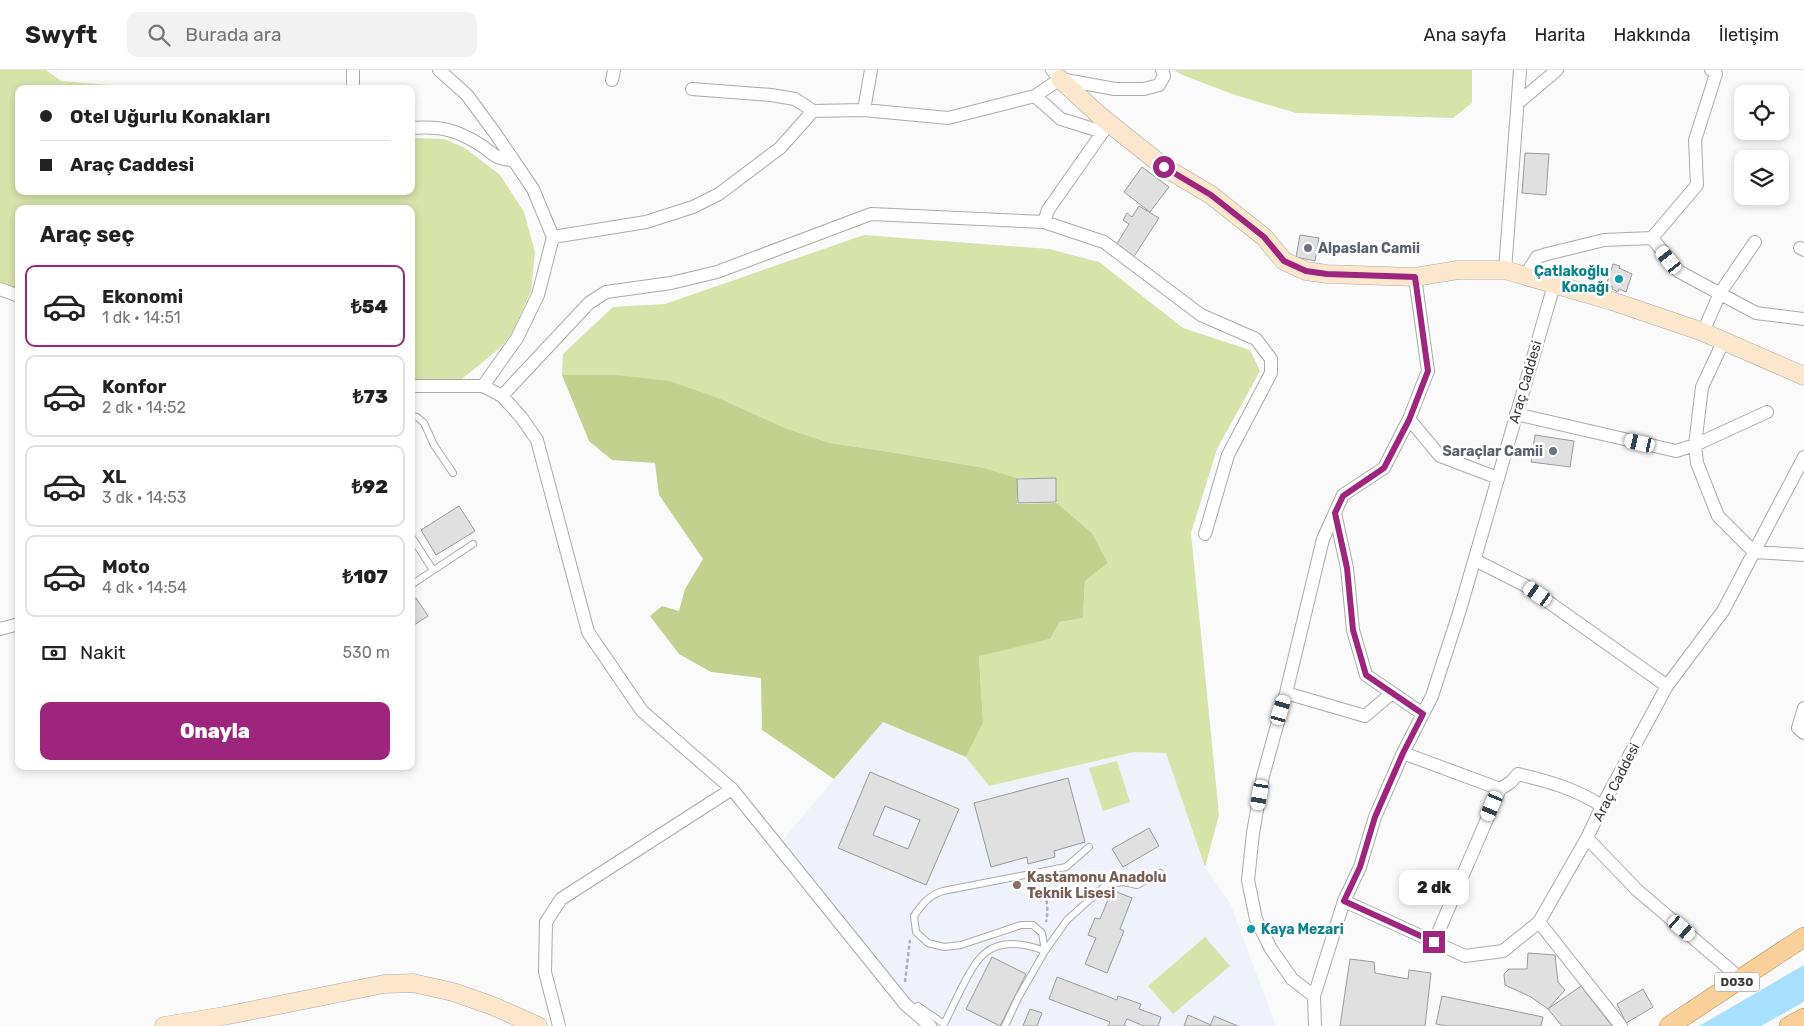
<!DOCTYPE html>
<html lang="tr">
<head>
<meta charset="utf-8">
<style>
	body { margin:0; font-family:Rubik,sans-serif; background:#f2f2f2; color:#222; height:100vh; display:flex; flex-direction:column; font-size:19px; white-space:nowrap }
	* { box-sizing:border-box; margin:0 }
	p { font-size:16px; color:#767676 }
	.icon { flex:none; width:28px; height:28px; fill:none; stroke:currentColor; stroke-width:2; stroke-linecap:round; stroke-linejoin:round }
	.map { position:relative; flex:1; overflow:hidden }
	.drawer { position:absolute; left:15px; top:135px; width:400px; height:565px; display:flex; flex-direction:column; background:#fff; border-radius:10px; box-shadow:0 2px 8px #0003 }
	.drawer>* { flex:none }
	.guide { position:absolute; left:15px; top:15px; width:400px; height:110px; border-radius:10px; box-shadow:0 2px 8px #0003; display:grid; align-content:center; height:110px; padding:0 25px; background:#fff }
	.buttons { position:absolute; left:1734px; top:15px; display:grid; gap:10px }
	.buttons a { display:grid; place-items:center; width:55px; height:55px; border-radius:10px; background:#fff; box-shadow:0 2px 8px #0003; font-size:25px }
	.end { position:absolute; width:22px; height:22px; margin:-11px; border:6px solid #9d257d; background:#fff; box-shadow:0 0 0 2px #fff }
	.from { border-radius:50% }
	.bubble { position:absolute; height:35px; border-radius:10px; background:#fff; box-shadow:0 2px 8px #0003; font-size:16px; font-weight:800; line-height:35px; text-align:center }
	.car { position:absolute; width:15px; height:30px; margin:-15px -8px; border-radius:6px; box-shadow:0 0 4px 1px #0007; background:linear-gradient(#fff 24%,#345 0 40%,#fff 0 76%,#345 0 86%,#fff 0) }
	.guide b { display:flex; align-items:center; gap:18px; height:48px; font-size:19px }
	.guide b+b { border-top:1px solid #e0e0e0 }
	.guide i { width:12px; height:12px; background:#222 }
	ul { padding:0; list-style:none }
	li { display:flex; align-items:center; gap:15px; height:82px; margin:0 10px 8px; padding:0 15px; border:2px solid #e0e0e0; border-radius:10px }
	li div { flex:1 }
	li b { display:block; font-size:19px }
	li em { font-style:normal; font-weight:800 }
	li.on { border-color:#9d257d }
	li>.icon { width:45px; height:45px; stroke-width:1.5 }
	h2 { padding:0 25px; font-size:22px; line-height:60px }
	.pay { display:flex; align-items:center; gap:12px; height:55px; padding:0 25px; font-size:19px }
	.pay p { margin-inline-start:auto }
	.cta { display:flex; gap:10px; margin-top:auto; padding:10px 25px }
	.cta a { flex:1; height:58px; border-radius:10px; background:#9d257d; color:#fff; font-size:20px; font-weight:800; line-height:58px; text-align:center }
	header { display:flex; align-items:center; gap:30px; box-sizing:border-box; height:70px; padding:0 25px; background:#fff; border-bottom:1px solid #e0e0e0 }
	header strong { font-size:24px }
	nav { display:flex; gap:28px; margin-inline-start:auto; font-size:18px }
	.search { width:350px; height:45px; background:#f2f2f2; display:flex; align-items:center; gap:12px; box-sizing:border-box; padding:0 18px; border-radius:10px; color:#767676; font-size:19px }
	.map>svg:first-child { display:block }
</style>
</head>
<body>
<header>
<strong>Swyft</strong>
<div class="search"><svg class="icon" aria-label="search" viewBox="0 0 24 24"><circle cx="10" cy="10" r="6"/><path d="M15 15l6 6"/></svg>Burada ara</div>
<nav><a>Ana sayfa</a><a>Harita</a><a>Hakkında</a><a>İletişim</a></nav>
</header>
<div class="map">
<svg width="1804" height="956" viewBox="0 0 1804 956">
	<rect width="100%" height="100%" fill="#fafafb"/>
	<path fill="#eff2fb" d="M 882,652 L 966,687 L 989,716 L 1134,682 L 1166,683 L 1205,797 L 1230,833 L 1276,956 L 943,956 L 906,931 L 782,771 Z"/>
	<path fill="#d6e3a9" d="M 0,0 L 46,0 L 61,11 L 158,19 L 19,19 L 19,121 L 411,121 L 411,68 L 444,69 L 465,78 L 500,105 L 524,142 L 535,182 L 531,221 L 513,261 L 501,277 L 462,309 L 411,309 L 411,139 L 19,139 L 19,216 L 12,218 L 0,212 Z
		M 1173,0 L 1472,0 L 1472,33 L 1453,48 L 1296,43 L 1235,25 L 1185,6 Z
		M 864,165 L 1049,179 L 1099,192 L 1183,258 L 1250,280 L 1260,301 L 1217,379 L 1191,463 L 1219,745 L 1205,797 L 1166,683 L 1134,682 L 989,716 L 966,687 L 983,653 L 979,585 L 1050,569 L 1060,552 L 1083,548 L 1085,511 L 1108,493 L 1092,463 L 1056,432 L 1056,408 L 1017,408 L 985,398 L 890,382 L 830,373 L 785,358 L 721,329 L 616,305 L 562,305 L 563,284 L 613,237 L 665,234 Z
		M 1117,691 L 1130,732 L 1103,741 L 1089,698 Z
		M 1205,867 L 1230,896 L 1173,944 L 1148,916 Z"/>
	<path fill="#c3d18f" d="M 562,305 L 616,305 L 669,311 L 721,329 L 785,358 L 830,373 L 890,382 L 985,398 L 1017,408 L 1017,434 L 1057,433 L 1092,463 L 1108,493 L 1085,511 L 1083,548 L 1060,552 L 1050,569 L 979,586 L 983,653 L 966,687 L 883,652 L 834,709 L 762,660 L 761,608 L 711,602 L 679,584 L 650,546 L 662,536 L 679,541 L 685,519 L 703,489 L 659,425 L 655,393 L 612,390 L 589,371 Z"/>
	<path fill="#a8defe" d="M 1804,895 L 1804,931 L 1800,934 L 1761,956 L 1699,956 Z"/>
	<path fill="#e0e0e1" stroke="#999a9b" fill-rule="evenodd" d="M 1525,83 L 1549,84 L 1546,125 L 1522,123 Z
		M 1142,97 L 1169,117 L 1150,142 L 1124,122 Z
		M 1139,136 L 1159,148 L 1133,188 L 1115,177 L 1129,154 L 1123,150 L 1127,143 L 1132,147 Z
		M 1300,165 L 1319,168 L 1315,191 L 1296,187 Z
		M 1613,194 L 1620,196 L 1619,198 L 1632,204 L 1626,222 L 1619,219 L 1618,222 L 1612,219 L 1613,217 L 1606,215 Z
		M 1535,365 L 1574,371 L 1570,397 L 1531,392 Z
		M 1056,408 L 1056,432 L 1018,433 L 1017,409 Z
		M 459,436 L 475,461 L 436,485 L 421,460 Z
		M 416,528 L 428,546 L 411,557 L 411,531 Z
		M 870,702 L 959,739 L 926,815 L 838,778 ZM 885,736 L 920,750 L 908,779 L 873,765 Z
		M 1068,708 L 1085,772 L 1054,781 L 1055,787 L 1028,794 L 1027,787 L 991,797 L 974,733 Z
		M 1149,758 L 1159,776 L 1123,797 L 1112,779 Z
		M 1112,820 L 1132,828 L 1120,859 L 1124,861 L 1107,903 L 1085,894 L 1096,868 L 1088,865 L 1095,848 L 1100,849 Z
		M 1528,883 L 1555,885 L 1558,912 L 1565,920 L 1548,939 L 1531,927 L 1505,915 L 1504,904 L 1509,899 L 1527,899 Z
		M 992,887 L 1026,904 L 1000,956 L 966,939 Z
		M 1350,889 L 1374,892 L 1375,903 L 1408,909 L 1409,900 L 1431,903 L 1425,956 L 1340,956 Z
		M 1057,907 L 1117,930 L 1118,926 L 1141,934 L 1139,939 L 1161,947 L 1158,956 L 1144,956 L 1127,949 L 1124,955 L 1126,956 L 1108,956 L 1110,952 L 1049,929 Z
		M 1581,916 L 1612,956 L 1562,956 L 1548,939 Z
		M 1643,919 L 1653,937 L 1626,953 L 1617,934 Z
		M 1442,926 L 1543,947 L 1541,956 L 1447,956 L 1436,954 Z
		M 1030,939 L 1042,943 L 1037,956 L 1023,956 Z
		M 1188,945 L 1211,955 L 1210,956 L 1184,956 Z
		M 1214,946 L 1238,956 L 1210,956 Z"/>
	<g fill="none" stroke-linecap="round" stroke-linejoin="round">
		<defs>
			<path id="lane" d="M 411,345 L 417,347 L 424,353 L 434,375 L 453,403
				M 411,466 L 433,500
				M 411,515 L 473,474
				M 918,936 L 944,954 C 954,935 970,895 985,883 C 1002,869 1027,874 1045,881 L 1042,863 L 1033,855 L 1021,855 L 961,875 L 944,877 L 928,873 L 916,862 L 914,846 C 922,834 929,825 943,821 L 1066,797 L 1089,777
				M 1005,956 L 1018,928 L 1045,881 L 1067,850 L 1107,814 L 1124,812 L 1137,815 L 1160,803"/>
			<path id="street" d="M 353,0 L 353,19
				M 439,0 L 467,25 L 495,63 L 533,119 L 553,167 L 538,225 L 517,268 L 483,316
				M 1052,0 L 1060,9 L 1115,19 L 1144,19 L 1159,15 L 1164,6 L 1162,0
				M 612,10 L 614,0
				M 692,19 L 771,25 L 795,29 L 813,41 L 864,40 L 948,48 L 1035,26 L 1060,9
				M 1035,26 L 1061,49 L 1103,62
				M 1518,33 L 1557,0
				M 864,40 L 871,0
				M 411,58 C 439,56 455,59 479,74 C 494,83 493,89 513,90
				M 1044,152 L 1048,140 L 1109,53
				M 553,167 L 646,152 L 693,137 L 719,124 L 780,78 L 813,41
				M 1652,168 L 1678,201 L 1756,243 L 1804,249
				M 1800,178 L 1804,180
				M 1505,200 L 1520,0
				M 1525,206 L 1537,187 L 1547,184 L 1604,170 L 1652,168 L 1697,115 L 1695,70 L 1716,4 L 1711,0
				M 0,219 L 19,226
				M 1703,262 L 1720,223 L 1755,172
				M 1724,270 L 1702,317 L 1695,375 L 1697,393 L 1718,446 L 1754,482 L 1804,485
				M 411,316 L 483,316 L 502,326 L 521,347 L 537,370 L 588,562 L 642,641 L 732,719 L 905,934 L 930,956
				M 502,326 L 589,233 L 606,222 L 671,213 L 717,202 L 871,144 L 1044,152 L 1104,172 L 1201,245 L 1256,269 L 1271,289 L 1271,303 L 1228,385 L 1205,464
				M 1516,344 L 1676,381 L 1695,375 L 1767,342
				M 1409,349 L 1440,386 L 1498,408
				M 1335,443 L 1347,498 L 1353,560 L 1366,605 L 1423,644
				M 1475,490 L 1526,516 L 1667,616
				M 0,559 L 19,554
				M 1286,623 L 1365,646 L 1392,623
				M 1804,638 L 1798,658 L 1804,663
				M 1403,683 L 1500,719 L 1511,712 L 1518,704 C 1550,712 1574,718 1602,736
				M 1587,768 L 1637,820 L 1741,909
				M 1344,831 L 1465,886 L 1503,881 L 1539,852 L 1587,768 L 1602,736 L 1667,616 L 1723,541 L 1804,387
				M 1539,852 L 1621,956
				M 1434,872 L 1500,719
				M 1314,926 L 1292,909 L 1271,879 L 1256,849 L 1248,810 L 1253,763 L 1263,706 L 1286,623 L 1323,469 L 1343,425 L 1384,398 L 1409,349 L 1428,301 L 1415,207
				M 559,956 L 545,902 L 546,852 L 561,829 L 732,719
				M 1315,956 L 1314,926 L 1344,831 L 1360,797 L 1375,747 L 1403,683 L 1432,626 L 1459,543 L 1554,215"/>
			<path id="secondary" d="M 1060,9 L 1099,45 L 1164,97 L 1211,125 L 1264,167 L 1284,191 L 1306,201 L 1327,204 L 1415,207 L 1458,200 L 1505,200 L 1612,231 L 1703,262 L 1804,306
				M 164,956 L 224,946 L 384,914 L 413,913 L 453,922 L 493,936 L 538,956"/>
			<path id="primary" d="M 1669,956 L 1804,867
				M 1789,956 L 1804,948"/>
		</defs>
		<use href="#lane" stroke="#aaaaab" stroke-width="8"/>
		<use href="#street" stroke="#aaaaab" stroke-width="14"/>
		<use href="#secondary" stroke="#aaaaab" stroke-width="19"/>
		<use href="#primary" stroke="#b5874d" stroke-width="20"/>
		<path stroke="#b0b0b1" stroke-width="2.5" stroke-dasharray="4 2.5" stroke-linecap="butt" d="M 1043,811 C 1046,824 1049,839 1046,852
			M 905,912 L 910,870"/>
		<use href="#lane" stroke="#fff" stroke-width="6"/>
		<use href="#street" stroke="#fff" stroke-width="12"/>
		<use href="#secondary" stroke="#fde7cc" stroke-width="18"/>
		<use href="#primary" stroke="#fad09a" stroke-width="19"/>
	</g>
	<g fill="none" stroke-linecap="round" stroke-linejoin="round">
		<path stroke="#9d257d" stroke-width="6" d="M 1164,97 L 1211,125 L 1264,167 L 1284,191 L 1306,201 L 1327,204 L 1415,207 L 1428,301 L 1409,350 L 1384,398 L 1343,426 L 1335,443 L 1347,498 L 1353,560 L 1366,605 L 1423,644 L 1403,683 L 1375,747 L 1360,797 L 1344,831 L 1434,872"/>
	</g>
	<g fill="#6b7280" stroke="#fff" stroke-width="2">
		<circle cx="1308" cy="178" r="5"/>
		<circle cx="1553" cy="381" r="5"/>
	</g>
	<g fill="#0f9aa8" stroke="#fff" stroke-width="2">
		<circle cx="1619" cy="209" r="5"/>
		<circle cx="1251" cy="859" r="5"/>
	</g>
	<circle fill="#8d6e63" stroke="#fff" stroke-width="2" cx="1017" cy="815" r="5"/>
	<g text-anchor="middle" stroke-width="5" stroke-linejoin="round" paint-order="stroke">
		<rect fill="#fff" stroke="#757576" stroke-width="1" x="1714.5" y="902.5" width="45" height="19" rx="4"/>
		<g font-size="12" font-weight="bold" fill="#3a3a3b">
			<text x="1737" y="916">D030</text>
		</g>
		<g font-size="14" font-weight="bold" fill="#5b616d" stroke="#fff" text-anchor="start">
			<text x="1318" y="183">Alpaslan Camii</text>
			<text x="1543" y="386" text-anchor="end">Saraçlar Camii</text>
		</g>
		<g font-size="14" font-weight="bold" fill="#0d838f" stroke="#fff" text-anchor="end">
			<text x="1609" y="206">Çatlakoğlu<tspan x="1609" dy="16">Konağı</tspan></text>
			<text x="1261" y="864" text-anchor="start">Kaya Mezari</text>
		</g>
		<g font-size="14" fill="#3a3a3b" stroke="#fff">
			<text transform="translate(1525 312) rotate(-74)" y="5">Araç Caddesi</text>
			<text transform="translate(1616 712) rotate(-63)" y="5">Araç Caddesi</text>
		</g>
		<g font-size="14" font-weight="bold" fill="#785e54" stroke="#fff" text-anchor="start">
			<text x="1027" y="812">Kastamonu Anadolu<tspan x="1027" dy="16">Teknik Lisesi</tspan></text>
		</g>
	</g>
</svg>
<div class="buttons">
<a><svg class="icon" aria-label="locate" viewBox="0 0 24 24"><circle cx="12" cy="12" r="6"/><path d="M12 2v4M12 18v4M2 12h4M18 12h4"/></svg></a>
<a><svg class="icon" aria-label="layers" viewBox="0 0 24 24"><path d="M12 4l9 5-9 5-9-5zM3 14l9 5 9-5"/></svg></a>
</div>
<i class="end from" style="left:1164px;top:97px"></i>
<i class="end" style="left:1434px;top:872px"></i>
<div class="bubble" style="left:1399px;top:800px;width:70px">2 dk</div>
<i class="car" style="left:1669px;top:190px;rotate:321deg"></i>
<i class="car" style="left:1640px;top:373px;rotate:283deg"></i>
<i class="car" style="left:1538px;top:524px;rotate:305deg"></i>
<i class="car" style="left:1281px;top:640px;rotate:16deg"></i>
<i class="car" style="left:1260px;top:725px;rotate:190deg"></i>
<i class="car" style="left:1492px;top:736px;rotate:203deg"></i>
<i class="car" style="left:1682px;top:858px;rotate:131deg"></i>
<div class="guide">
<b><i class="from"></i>Otel Uğurlu Konakları</b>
<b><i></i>Araç Caddesi</b>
</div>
<section class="drawer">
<h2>Araç seç</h2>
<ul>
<li class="on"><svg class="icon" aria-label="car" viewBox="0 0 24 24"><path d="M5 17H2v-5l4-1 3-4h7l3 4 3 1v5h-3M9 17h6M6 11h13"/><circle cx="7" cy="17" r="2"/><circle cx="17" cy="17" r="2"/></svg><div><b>Ekonomi</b><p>1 dk · 14:51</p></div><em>₺54</em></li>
<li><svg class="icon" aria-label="car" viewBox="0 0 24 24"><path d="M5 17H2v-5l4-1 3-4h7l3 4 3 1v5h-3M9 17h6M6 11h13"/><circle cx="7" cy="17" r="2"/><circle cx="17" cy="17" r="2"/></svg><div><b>Konfor</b><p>2 dk · 14:52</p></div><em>₺73</em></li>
<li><svg class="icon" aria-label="car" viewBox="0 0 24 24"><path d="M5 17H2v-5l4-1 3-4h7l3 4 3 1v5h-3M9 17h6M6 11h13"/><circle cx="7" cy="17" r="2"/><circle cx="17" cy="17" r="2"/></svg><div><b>XL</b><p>3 dk · 14:53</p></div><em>₺92</em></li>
<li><svg class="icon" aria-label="car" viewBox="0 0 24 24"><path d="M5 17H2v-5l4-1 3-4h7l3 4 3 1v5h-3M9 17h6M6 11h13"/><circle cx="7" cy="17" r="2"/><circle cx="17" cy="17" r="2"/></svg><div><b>Moto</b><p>4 dk · 14:54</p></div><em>₺107</em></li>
</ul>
<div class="pay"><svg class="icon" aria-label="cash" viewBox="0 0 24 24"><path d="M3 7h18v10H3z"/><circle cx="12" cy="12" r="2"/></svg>Nakit<p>530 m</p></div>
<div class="cta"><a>Onayla</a></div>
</section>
</div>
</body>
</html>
